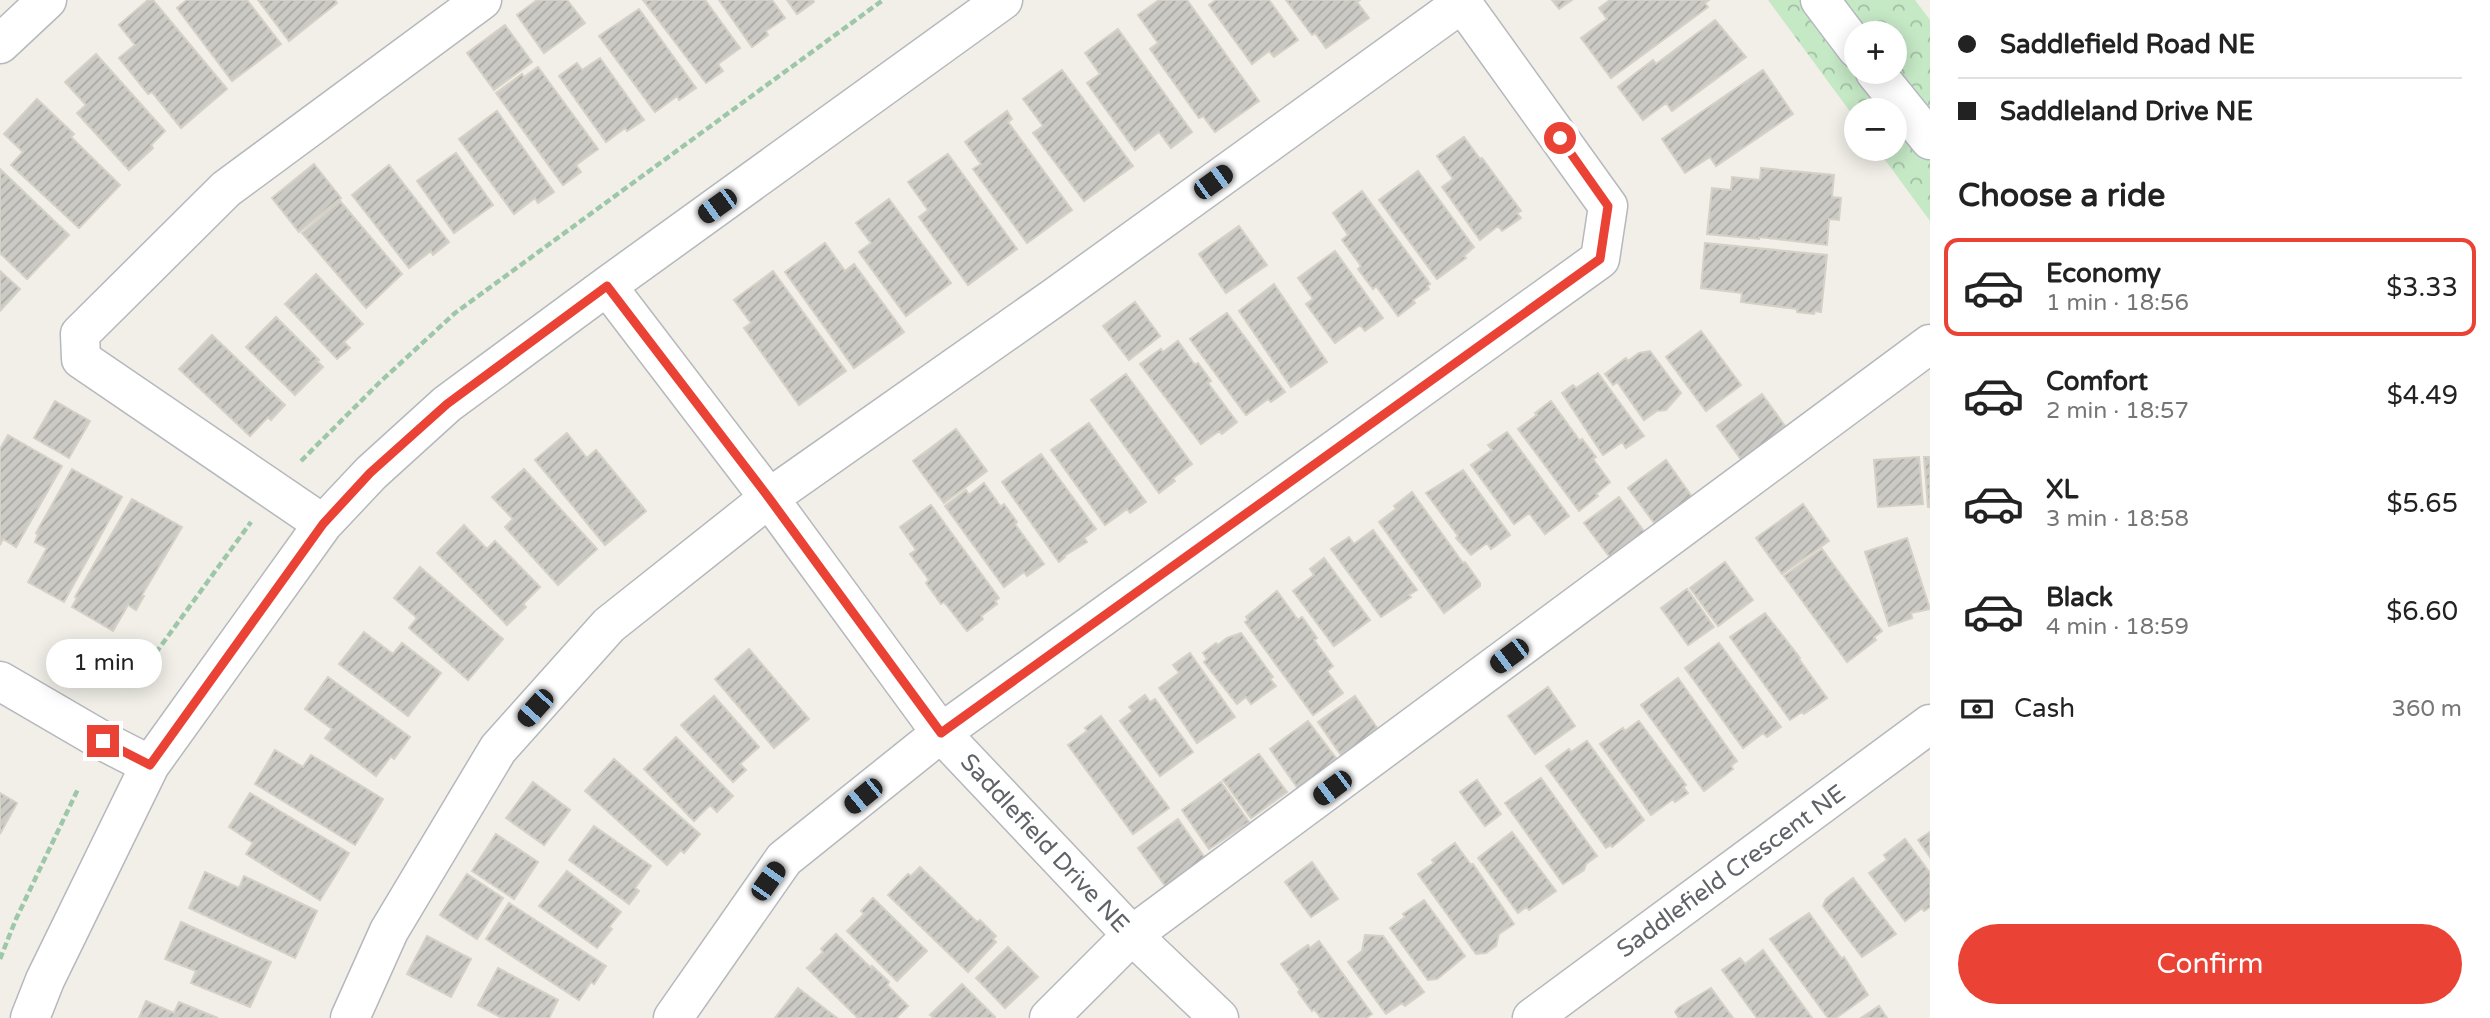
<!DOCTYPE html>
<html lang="en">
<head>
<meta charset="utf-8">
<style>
	body { margin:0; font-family:"Varela Round",sans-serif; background:#f2f2f2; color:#222; height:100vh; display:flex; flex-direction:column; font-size:26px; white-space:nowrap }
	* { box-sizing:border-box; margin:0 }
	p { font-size:23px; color:#767676 }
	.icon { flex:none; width:38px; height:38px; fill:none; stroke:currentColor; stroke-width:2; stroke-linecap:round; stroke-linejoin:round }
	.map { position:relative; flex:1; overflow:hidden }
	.drawer { display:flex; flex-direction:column; background:#fff; width:560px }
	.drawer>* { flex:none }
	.guide { display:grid; align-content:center; height:154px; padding:0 28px; background:#fff }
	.buttons { position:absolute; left:1844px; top:21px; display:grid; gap:14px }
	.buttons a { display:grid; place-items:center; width:63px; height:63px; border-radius:50%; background:#fff; box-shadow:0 4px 18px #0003; font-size:35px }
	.end { position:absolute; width:32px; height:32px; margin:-16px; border:9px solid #ea4335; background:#fff; box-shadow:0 0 0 4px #fff }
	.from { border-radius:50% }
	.bubble { position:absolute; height:49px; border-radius:24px; background:#fff; box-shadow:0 4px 18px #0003; font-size:23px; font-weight:600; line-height:49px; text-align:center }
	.car { position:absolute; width:21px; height:42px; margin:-21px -10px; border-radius:9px; box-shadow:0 0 5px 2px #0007; background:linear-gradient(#222 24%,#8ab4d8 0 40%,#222 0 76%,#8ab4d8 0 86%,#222 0) }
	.guide b { display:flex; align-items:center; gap:24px; height:66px; font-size:26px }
	.guide b+b { border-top:2px solid #e0e0e0 }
	.guide i { width:18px; height:18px; background:#222 }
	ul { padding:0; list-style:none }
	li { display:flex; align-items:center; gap:21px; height:98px; margin:0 14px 10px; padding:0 14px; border:4px solid transparent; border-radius:14px }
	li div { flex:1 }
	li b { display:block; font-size:26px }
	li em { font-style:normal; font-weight:600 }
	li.on { border-color:#ea4335 }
	li>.icon { width:63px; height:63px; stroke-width:1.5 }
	h2 { padding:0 28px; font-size:32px; line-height:84px }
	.pay { display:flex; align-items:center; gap:18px; height:77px; padding:0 28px; font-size:26px }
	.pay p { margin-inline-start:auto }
	.button { display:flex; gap:14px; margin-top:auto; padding:14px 28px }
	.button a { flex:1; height:80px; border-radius:42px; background:#ea4335; color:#fff; font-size:28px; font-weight:600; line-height:80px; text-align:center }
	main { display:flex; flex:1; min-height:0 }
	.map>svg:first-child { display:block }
</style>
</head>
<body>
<main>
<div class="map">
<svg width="1930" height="1018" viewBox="0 0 1930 1018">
	<defs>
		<pattern id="park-crowns" width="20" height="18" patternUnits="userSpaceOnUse" patternTransform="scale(1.75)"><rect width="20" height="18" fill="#c5e8c5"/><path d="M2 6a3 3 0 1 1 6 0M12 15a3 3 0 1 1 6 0" fill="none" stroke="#a3c0a4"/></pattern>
		<pattern id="building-hatch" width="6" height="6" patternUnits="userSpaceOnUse" patternTransform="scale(1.75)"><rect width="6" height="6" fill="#cccac5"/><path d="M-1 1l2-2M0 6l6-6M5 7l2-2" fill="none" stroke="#a9a8a4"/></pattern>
	</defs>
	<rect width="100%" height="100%" fill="#f1efe8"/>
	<path fill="url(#park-crowns)" fill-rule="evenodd" d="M 1768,0 L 1915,0 L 1930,20 L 1930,221 L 1877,149 L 1895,149 L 1895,110 L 1857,110 L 1857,121 ZM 1857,33 L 1895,33 L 1895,72 L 1857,72 Z"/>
	<path fill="url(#building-hatch)" stroke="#d6d1c6" stroke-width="2" d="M 148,0 L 153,0 L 227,89 L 181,128 L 152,92 L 148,94 L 119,58 L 135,45 L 119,25 Z
		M 187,0 L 247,0 L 281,44 L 232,81 L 177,8 Z
		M 258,0 L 335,0 L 337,3 L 289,41 Z
		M 537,0 L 567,0 L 585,23 L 544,53 L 517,15 Z
		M 643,0 L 705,0 L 740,48 L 718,64 L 723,71 L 706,83 Z
		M 719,0 L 772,0 L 785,18 L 766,31 L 768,35 L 752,47 Z
		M 787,0 L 813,0 L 814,2 L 797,14 Z
		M 1159,0 L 1187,0 L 1259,101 L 1215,132 L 1203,116 L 1199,118 L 1150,49 L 1158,43 L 1138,15 Z
		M 1216,0 L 1269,0 L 1298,40 L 1274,57 L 1269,51 L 1252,64 L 1209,5 Z
		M 1286,0 L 1360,0 L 1357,2 L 1369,18 L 1326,48 L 1315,33 L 1312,35 Z
		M 1552,0 L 1572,0 L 1559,9 Z
		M 1610,0 L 1709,0 L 1705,3 L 1708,7 L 1611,78 L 1581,38 L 1607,19 L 1599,8 Z
		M 639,9 L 696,88 L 679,100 L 677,96 L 655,112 L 599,36 Z
		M 1715,20 L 1746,57 L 1672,111 L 1666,103 L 1643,120 L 1618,87 L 1653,60 L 1656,64 Z
		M 505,25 L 532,62 L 494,90 L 467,53 Z
		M 1118,29 L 1192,132 L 1171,148 L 1159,132 L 1135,150 L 1087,83 L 1100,74 L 1085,53 Z
		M 96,54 L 165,131 L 151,145 L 153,148 L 129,170 L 77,113 L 86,105 L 65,82 Z
		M 600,58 L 644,120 L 627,131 L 625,128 L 606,142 L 559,76 L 577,63 L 582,70 Z
		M 538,67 L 598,149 L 576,165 L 581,172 L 563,185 L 496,93 L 522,74 L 524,77 Z
		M 1062,70 L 1133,166 L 1084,201 L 1033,133 L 1043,126 L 1023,99 Z
		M 1763,70 L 1793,114 L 1716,166 L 1710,157 L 1685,173 L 1662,139 Z
		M 37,99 L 74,134 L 71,137 L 120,185 L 79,228 L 11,165 L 23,152 L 4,134 Z
		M 497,111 L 554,192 L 538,203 L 535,198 L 514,214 L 459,139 Z
		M 1007,111 L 1012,119 L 1008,122 L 1072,210 L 1027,243 L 973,169 L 981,164 L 965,142 Z
		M 1464,137 L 1480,159 L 1482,158 L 1521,211 L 1517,213 L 1521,218 L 1502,231 L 1498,226 L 1480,240 L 1442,187 L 1453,179 L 1437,156 Z
		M 456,153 L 493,205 L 454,233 L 417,181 Z
		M 948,154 L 1017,249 L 968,285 L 919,217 L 928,210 L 908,182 Z
		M 314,164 L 341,198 L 299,232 L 272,198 Z
		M 389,165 L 449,242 L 433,255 L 431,251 L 409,268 L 352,195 Z
		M 1761,168 L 1834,175 L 1832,197 L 1841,198 L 1839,220 L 1829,219 L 1827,245 L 1759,237 L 1759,239 L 1707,234 L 1712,188 L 1731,190 L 1732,177 L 1760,180 Z
		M 0,169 L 69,235 L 27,279 L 0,253 Z
		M 1418,171 L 1474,247 L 1464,256 L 1466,258 L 1437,279 L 1379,200 Z
		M 1362,191 L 1430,284 L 1427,286 L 1429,289 L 1413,300 L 1415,303 L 1398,316 L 1376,286 L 1373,289 L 1358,269 L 1361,266 L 1342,240 L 1348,235 L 1333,213 Z
		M 889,199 L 951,283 L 906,316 L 859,252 L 871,243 L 856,223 Z
		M 340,201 L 402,274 L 366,308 L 302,233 Z
		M 1239,226 L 1267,265 L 1226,293 L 1199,254 Z
		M 825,243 L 845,271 L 854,264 L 904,332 L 854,368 L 785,272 Z
		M 1705,243 L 1827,255 L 1821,312 L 1815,311 L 1814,314 L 1797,312 L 1797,309 L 1741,302 L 1742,293 L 1701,288 Z
		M 1335,251 L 1383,318 L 1365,331 L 1360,325 L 1335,343 L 1306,304 L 1313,299 L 1298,278 Z
		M 0,271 L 20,289 L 0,311 Z
		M 773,271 L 846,371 L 799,405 L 744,328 L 751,323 L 734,300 Z
		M 316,274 L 363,324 L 344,342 L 350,348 L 337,359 L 285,304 Z
		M 1274,284 L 1327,362 L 1291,387 L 1239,311 Z
		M 1135,302 L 1160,336 L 1129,360 L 1103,326 Z
		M 1227,313 L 1285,392 L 1271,402 L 1268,399 L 1246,415 L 1190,339 Z
		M 276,317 L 319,360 L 317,361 L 323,367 L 295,395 L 246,347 Z
		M 1701,331 L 1741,385 L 1706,411 L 1666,357 Z
		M 212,335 L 285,405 L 271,420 L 268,417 L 250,436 L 179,369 Z
		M 1178,341 L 1195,365 L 1198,363 L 1211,381 L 1208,383 L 1237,422 L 1222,434 L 1219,431 L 1201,444 L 1140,364 L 1161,349 L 1163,352 Z
		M 1650,351 L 1681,393 L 1666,410 L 1657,411 L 1644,420 L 1617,382 L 1613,385 L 1605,374 L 1626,358 L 1628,361 L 1639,353 Z
		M 1598,373 L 1644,436 L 1626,448 L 1622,442 L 1603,455 L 1562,393 L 1573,385 L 1576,388 Z
		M 1126,374 L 1192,464 L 1173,478 L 1175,481 L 1159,493 L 1091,400 Z
		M 1762,394 L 1790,433 L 1745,465 L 1717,426 Z
		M 55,401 L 90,421 L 69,458 L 34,438 Z
		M 1551,401 L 1580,441 L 1582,439 L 1596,457 L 1593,459 L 1610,482 L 1596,494 L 1598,496 L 1579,511 L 1518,429 L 1537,415 L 1535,413 Z
		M 1089,423 L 1146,502 L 1130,513 L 1127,509 L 1105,525 L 1051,450 Z
		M 956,429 L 987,471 L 944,503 L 913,461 Z
		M 1507,432 L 1569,516 L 1545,534 L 1529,513 L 1514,524 L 1471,465 L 1492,450 L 1488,445 Z
		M 567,433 L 587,458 L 596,450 L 646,511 L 605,545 L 535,460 Z
		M 8,435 L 62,466 L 16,547 L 3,539 L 0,545 L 0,449 Z
		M 1041,454 L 1096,529 L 1084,538 L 1087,542 L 1064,556 L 1065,557 L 1059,562 L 1002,482 Z
		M 1919,457 L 1923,504 L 1878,507 L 1874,460 Z
		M 1924,457 L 1930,457 L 1930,507 L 1928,507 Z
		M 1666,460 L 1695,501 L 1658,528 L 1628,488 Z
		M 72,469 L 122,497 L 64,602 L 28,582 L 47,548 L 35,542 L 38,535 L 36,533 Z
		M 524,469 L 597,549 L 558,585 L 505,527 L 513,519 L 492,497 Z
		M 1463,470 L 1510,535 L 1491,549 L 1487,543 L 1471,555 L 1456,538 L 1458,536 L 1426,493 Z
		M 984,483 L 1001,507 L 1004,504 L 1017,522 L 1015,524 L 1044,564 L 1027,576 L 1024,572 L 1004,587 L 945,506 L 966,490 L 969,495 Z
		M 1412,492 L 1463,563 L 1465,562 L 1480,583 L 1480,586 L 1444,613 L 1379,522 L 1396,509 L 1394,506 Z
		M 1619,497 L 1646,534 L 1612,560 L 1584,523 Z
		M 132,499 L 182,527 L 142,595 L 144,596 L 136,610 L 128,605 L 113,631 L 72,607 L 77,598 L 75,597 Z
		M 1803,504 L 1829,541 L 1782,574 L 1756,538 Z
		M 931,505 L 999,598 L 995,601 L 997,604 L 981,616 L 983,619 L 967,631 L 944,602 L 941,604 L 926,583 L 929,580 L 910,554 L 916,550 L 900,527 Z
		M 464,525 L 487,549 L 495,541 L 540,587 L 523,604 L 526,607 L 507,625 L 437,553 Z
		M 1373,530 L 1417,590 L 1409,595 L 1411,597 L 1381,617 L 1331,549 L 1349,537 L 1354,544 Z
		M 1907,538 L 1930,609 L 1911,613 L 1912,618 L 1889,626 L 1865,552 Z
		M 1822,549 L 1882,631 L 1874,637 L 1876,640 L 1847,662 L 1784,576 Z
		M 1324,558 L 1370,620 L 1334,646 L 1293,591 L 1314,575 L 1310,569 Z
		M 1725,562 L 1753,600 L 1718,626 L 1690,588 Z
		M 420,567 L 503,639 L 468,680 L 409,628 L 417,618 L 394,598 Z
		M 1687,589 L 1714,627 L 1688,645 L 1661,608 Z
		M 1277,591 L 1298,620 L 1302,617 L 1317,638 L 1314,640 L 1333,666 L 1327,671 L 1343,693 L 1313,715 L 1245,622 L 1248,620 L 1246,617 Z
		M 1765,613 L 1800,658 L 1799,659 L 1827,698 L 1804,714 L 1802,712 L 1790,720 L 1730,637 Z
		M 364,632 L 393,654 L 402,643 L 441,673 L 408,716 L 339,664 Z
		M 1241,633 L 1273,677 L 1270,679 L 1276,686 L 1251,704 L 1246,697 L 1237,704 L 1204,662 L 1207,659 L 1203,653 L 1216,643 L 1218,645 L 1227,638 Z
		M 1719,643 L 1781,727 L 1767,737 L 1763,733 L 1743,748 L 1685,668 Z
		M 749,649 L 809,719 L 774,748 L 715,679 Z
		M 1190,653 L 1235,717 L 1197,743 L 1159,688 L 1179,673 L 1173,665 Z
		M 328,677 L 410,737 L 394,759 L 391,756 L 376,776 L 325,738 L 332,729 L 305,709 Z
		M 1678,678 L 1737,761 L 1731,766 L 1733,769 L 1704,791 L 1641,705 Z
		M 1548,687 L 1575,726 L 1535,754 L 1508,716 Z
		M 1145,695 L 1150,702 L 1155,699 L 1193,752 L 1160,776 L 1120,721 L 1133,711 L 1129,707 Z
		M 714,696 L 759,747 L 740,764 L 746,770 L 733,782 L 681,725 Z
		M 1355,696 L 1380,732 L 1343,758 L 1318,722 Z
		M 1101,716 L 1169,808 L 1133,834 L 1068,745 L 1087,731 L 1085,728 Z
		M 1308,721 L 1339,762 L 1299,790 L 1270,749 Z
		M 1639,721 L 1686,785 L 1683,787 L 1688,793 L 1675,802 L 1673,799 L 1651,815 L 1600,744 L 1623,728 L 1625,731 Z
		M 676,737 L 733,796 L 717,812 L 710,805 L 694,821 L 644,769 Z
		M 1587,741 L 1644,820 L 1612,847 L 1611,845 L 1606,848 L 1546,766 L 1569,749 L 1571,752 Z
		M 275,750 L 303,767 L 311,755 L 383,799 L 355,845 L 255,784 Z
		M 1259,754 L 1287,792 L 1251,818 L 1223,780 Z
		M 614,759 L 700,834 L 684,853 L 681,850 L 667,865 L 585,791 Z
		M 1541,778 L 1597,856 L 1586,864 L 1584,870 L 1563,884 L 1505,803 Z
		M 1477,780 L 1501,814 L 1485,826 L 1460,792 Z
		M 533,782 L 570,810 L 544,845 L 506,818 Z
		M 1221,782 L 1249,822 L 1209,849 L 1182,810 Z
		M 0,793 L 17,803 L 0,834 Z
		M 250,793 L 349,853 L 320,900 L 246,854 L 253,843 L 229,827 Z
		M 1178,819 L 1205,858 L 1166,887 L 1138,848 Z
		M 594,826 L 651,866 L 635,888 L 639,891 L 629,904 L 569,860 Z
		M 1512,832 L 1556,891 L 1529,910 L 1526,907 L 1518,913 L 1478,858 Z
		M 1930,832 L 1930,857 L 1918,840 Z
		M 496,834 L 538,862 L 514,899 L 472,871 Z
		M 1905,839 L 1930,873 L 1930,907 L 1924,911 L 1922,908 L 1905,921 L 1869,873 L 1887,860 L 1884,855 Z
		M 1455,843 L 1471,865 L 1473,864 L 1514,924 L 1499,934 L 1496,946 L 1486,953 L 1476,954 L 1418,874 L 1434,863 L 1432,860 Z
		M 1312,862 L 1338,899 L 1311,917 L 1285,882 Z
		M 920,867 L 977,922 L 980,920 L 996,936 L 993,939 L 996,942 L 968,972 L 888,895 L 908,874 L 911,876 Z
		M 567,871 L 621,912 L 609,927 L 612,929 L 597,948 L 539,906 Z
		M 205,872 L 239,888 L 244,876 L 317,911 L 295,958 L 189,908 Z
		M 467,874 L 503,898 L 477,939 L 440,915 Z
		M 1853,878 L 1896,934 L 1862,957 L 1823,906 L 1826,899 Z
		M 873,898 L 927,951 L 897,981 L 847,931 L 864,914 L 861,911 Z
		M 1424,900 L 1465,956 L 1437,979 L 1428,980 L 1390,928 L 1405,917 L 1403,914 Z
		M 509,903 L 606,966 L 594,984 L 591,982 L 579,1000 L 486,939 Z
		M 1809,913 L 1842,959 L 1844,957 L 1868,995 L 1836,1018 L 1828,1018 L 1770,939 Z
		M 181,922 L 271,962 L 250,1007 L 191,983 L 196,971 L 165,959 Z
		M 836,934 L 871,968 L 872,966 L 889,982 L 887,985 L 908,1006 L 896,1018 L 858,1018 L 807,968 L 823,952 L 821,949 Z
		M 1365,935 L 1383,936 L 1424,992 L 1405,1006 L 1402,1003 L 1386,1014 L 1348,962 L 1362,951 Z
		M 427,936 L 471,959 L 451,997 L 407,974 Z
		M 1319,941 L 1372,1014 L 1366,1018 L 1321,1018 L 1314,1009 L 1312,1011 L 1298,992 L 1300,990 L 1281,964 L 1308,945 L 1310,948 Z
		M 1008,947 L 1038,977 L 1005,1008 L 976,978 Z
		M 1763,950 L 1812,1018 L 1757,1018 L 1722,970 L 1740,958 L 1745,964 Z
		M 498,968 L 558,1000 L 549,1018 L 502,1018 L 478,1005 Z
		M 962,984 L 995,1017 L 995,1018 L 934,1018 L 930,1015 Z
		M 798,988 L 837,1018 L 775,1018 Z
		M 1711,988 L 1733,1018 L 1679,1018 L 1675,1012 L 1678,1008 Z
		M 146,1001 L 174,1013 L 179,1002 L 218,1018 L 139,1018 Z
		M 1879,1006 L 1887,1018 L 1861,1018 Z"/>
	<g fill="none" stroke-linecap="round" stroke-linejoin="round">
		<defs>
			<path id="minor" d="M 1820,0 L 1857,49
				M 0,44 L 47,0
				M 1875,72 L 1930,140
				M 607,286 L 769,498 L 941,733 L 1132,935 L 1219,1018
				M 323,524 L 81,359 L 80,334 L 226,189 L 482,0
				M 0,681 L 103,741 L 150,765
				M 30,1018 L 45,980 L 150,765 L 323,524 L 371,473 L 447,404 L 607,286 L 1003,0
				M 350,1018 L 389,931 L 498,749 L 609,625 L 769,498 L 1055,297 L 1462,3
				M 673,1018 L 784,859 L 941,733 L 1600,259 L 1608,206 L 1460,0
				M 1049,1018 L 1132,935 L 1930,344
				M 1532,1018 L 1930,724"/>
		</defs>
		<use href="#minor" stroke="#b5b8bc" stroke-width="41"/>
		<path stroke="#9cc7a9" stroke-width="4.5" stroke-dasharray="7 3.5" stroke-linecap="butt" d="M 301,461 L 380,382 L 455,313 L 883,0
			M 131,687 L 251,522
			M 0,959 L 16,919 L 78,789"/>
		<use href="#minor" stroke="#fff" stroke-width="38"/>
	</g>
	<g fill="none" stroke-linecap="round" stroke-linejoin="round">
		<path stroke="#ea4335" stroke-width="9" d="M 103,741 L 150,765 L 323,524 L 370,473 L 447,404 L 607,286 L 769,498 L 941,733 L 1600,259 L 1608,206 L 1560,138"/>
	</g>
	<g text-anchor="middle" stroke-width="7" stroke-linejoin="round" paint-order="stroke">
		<g font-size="24" fill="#5f6368" stroke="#fff">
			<text transform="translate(1045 843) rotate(47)" y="8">Saddlefield Drive NE</text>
			<text transform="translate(1731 871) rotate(-36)" y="8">Saddlefield Crescent NE</text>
		</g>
	</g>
</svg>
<div class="buttons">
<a>+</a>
<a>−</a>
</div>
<i class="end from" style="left:1560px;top:138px"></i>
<i class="end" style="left:103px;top:741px"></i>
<div class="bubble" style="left:46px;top:639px;width:116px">1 min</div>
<i class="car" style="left:1213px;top:182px;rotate:54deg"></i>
<i class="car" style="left:717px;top:206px;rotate:234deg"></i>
<i class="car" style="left:1509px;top:656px;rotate:233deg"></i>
<i class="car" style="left:535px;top:708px;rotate:222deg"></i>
<i class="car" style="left:1332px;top:788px;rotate:233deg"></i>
<i class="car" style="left:863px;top:796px;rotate:231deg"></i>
<i class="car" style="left:768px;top:881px;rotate:35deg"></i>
</div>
<section class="drawer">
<div class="guide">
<b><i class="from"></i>Saddlefield Road NE</b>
<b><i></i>Saddleland Drive NE</b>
</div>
<h2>Choose a ride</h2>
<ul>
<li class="on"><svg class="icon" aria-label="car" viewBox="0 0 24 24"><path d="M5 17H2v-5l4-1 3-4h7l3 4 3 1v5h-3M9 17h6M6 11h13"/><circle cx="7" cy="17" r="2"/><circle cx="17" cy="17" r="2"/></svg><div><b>Economy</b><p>1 min · 18:56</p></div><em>$3.33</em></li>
<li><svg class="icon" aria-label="car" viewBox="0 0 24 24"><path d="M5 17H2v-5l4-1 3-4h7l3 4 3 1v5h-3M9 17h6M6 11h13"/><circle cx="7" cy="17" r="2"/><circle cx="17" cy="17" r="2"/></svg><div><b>Comfort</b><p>2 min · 18:57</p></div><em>$4.49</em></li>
<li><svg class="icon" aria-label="car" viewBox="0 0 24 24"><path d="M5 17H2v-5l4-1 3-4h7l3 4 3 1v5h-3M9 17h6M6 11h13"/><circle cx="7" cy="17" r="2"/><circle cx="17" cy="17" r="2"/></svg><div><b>XL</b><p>3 min · 18:58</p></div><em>$5.65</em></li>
<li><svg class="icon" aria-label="car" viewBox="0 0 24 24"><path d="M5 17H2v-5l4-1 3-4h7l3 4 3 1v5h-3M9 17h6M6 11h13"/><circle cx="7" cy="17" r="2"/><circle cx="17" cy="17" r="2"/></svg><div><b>Black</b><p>4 min · 18:59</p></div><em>$6.60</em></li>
</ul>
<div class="pay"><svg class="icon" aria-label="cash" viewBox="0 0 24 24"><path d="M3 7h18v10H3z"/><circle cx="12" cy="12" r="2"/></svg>Cash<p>360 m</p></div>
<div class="button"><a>Confirm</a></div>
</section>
</main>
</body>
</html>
